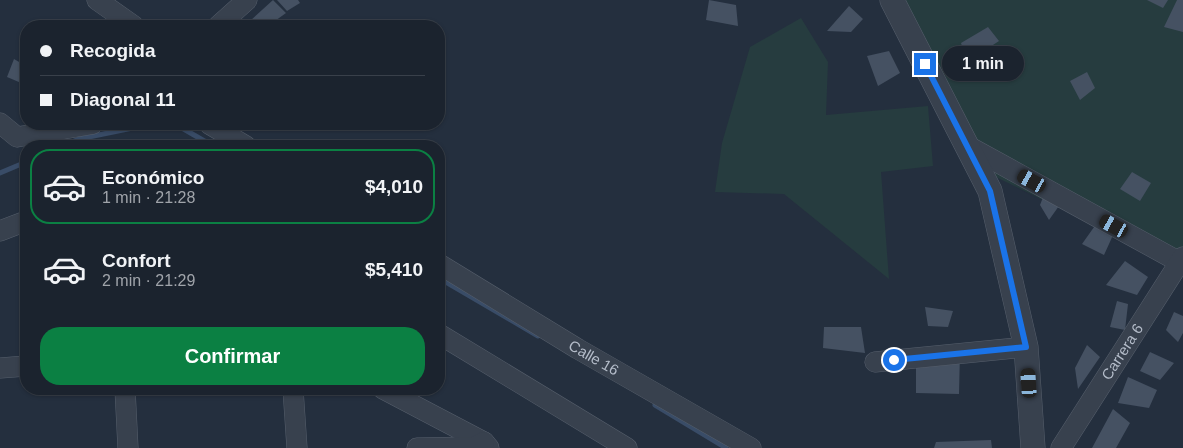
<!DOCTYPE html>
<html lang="es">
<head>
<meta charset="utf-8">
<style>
	body { margin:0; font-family:Helvetica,sans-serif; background:#242b36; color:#f1f3f6; height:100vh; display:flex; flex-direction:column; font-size:19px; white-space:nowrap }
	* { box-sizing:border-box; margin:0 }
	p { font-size:16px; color:#a0a4aa }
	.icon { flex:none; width:28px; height:28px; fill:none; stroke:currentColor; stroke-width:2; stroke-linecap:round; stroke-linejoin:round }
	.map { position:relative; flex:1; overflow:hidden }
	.panel { position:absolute; left:20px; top:140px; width:425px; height:255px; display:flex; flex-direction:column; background:#1b232e; border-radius:20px; box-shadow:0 1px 4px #0004,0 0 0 1px #39404a }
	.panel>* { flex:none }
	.top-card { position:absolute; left:20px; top:20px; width:425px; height:110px; border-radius:20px; box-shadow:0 1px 4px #0004,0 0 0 1px #39404a; display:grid; align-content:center; height:110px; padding:0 20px; background:#1b232e }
	.end { position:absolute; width:22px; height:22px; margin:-11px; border:6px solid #1a73e8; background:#fff; box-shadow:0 0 0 2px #fff }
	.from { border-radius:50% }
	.bubble { position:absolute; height:35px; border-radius:18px; background:#1b232e; box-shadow:0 1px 4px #0004,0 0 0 1px #39404a; font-size:16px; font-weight:800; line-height:35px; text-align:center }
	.car { position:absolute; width:15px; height:30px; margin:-15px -8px; border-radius:6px; box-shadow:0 0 4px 1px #0007; background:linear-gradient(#222 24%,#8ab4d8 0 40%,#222 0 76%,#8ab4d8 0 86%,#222 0) }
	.top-card b { display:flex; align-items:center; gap:18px; height:48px; font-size:19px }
	.top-card b+b { border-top:1px solid #39404a }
	.top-card i { width:12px; height:12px; background:#f1f3f6 }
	ul { padding:9px 0 0; list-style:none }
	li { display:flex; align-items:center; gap:15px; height:75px; margin:0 10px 8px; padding:0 10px; border:2px solid transparent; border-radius:20px }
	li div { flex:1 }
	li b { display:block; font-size:19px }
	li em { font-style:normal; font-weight:800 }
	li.on { border-color:#0b8043 }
	li>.icon { width:45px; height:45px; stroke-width:1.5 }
	.cta { display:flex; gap:10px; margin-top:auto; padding:10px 20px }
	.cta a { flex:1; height:58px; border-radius:20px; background:#0b8043; color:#fff; font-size:20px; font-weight:800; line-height:58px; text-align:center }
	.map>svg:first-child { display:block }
</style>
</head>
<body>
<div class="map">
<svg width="1183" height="448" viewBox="0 0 1183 448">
	<rect width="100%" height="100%" fill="#242f3e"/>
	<path fill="#263c3f" d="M 898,0 L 1183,0 L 1183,259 L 1179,266 L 967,163 Z
		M 801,18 L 828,62 L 826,115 L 928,106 L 933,166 L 881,172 L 889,279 L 784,194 L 715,192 L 722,143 L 750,47 Z"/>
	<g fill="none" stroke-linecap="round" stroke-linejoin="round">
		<path stroke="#394c67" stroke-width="5" d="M 175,124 L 213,146
			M 62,146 L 79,139 L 152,124
			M 0,173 L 26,162
			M 439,278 L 538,336
			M 655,405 L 726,448"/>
	</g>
	<path fill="#455162" d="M 273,0 L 286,13 L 268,26 L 254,26 L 250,21 Z
		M 277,0 L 298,0 L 300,3 L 287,11 Z
		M 709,0 L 736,5 L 738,26 L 706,20 Z
		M 1147,0 L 1168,0 L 1163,8 Z
		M 1177,0 L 1183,0 L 1183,32 L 1164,27 Z
		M 849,6 L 863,19 L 851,32 L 827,31 Z
		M 988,27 L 999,41 L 967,62 L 961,43 Z
		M 889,51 L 900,73 L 878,86 L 867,56 Z
		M 14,59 L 26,66 L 26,85 L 7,77 Z
		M 1087,72 L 1095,88 L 1080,100 L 1070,81 Z
		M 1132,172 L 1151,183 L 1140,201 L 1120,189 Z
		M 1047,187 L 1066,196 L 1049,220 L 1040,205 Z
		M 1104,213 L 1119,222 L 1104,255 L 1082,244 Z
		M 1125,261 L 1148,277 L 1137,295 L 1106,285 Z
		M 1117,301 L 1128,304 L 1125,330 L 1110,327 Z
		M 925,307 L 953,311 L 948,327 L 928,326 Z
		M 1174,312 L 1183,316 L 1183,333 L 1178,342 L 1166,330 Z
		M 824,327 L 861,327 L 865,353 L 823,348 Z
		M 1087,345 L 1100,357 L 1078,389 L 1075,368 Z
		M 960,352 L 959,394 L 916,393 L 916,365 Z
		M 1150,352 L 1174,363 L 1160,380 L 1140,371 Z
		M 1128,377 L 1157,390 L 1149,408 L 1118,403 Z
		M 1113,409 L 1130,423 L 1116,448 L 1092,448 Z
		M 991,440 L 992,448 L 934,448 L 936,442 Z"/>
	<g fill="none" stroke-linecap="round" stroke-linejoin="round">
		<defs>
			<g id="minor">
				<path d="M 97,0 L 134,26"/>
				<path d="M 218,26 L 247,0"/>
				<path d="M 0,123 L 17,137 L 93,124"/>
				<path d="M 209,124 L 246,146"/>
				<path d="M 966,145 L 1183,264"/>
				<path d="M 0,231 L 26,221"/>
				<path id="s1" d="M 439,264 L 578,349 L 751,448"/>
				<path d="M 439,334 L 627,448"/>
				<path d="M 875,362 L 1026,347"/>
				<path d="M 0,368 L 26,366"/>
				<path d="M 125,389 L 128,448"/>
				<path d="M 293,389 L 297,448"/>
				<path d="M 383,389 L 484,442 L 489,448"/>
				<path d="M 417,448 L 474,447 L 484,442"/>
				<path id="s2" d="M 1061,448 L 1183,257"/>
			</g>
			<path id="tertiary" d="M 892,0 L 990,191 L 1026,347 L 1033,448"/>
		</defs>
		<use href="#minor" stroke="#565f6c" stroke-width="21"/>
		<use href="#tertiary" stroke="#565f6c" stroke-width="25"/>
		<use href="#minor" stroke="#38414e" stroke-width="20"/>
		<use href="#tertiary" stroke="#38414e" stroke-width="24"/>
	</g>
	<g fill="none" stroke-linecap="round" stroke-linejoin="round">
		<path stroke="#1a73e8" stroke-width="6" d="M 894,360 L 1026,347 L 990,191 L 925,64"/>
	</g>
	<g text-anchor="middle" stroke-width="4" stroke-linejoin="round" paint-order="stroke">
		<g font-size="15" fill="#b4bcc9" stroke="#1d2633">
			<text dy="5" stroke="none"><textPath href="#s2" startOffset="114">Carrera 6</textPath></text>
			<text dy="5" stroke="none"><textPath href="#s1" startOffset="181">Calle 16</textPath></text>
		</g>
	</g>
</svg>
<i class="end from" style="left:894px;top:360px"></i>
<i class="end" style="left:925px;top:64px"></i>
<div class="bubble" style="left:942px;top:46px;width:82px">1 min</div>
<i class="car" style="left:1032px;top:181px;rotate:299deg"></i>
<i class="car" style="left:1114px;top:226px;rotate:299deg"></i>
<i class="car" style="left:1029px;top:383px;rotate:356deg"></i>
<div class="top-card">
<b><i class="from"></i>Recogida</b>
<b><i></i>Diagonal 11</b>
</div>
<section class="panel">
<ul>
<li class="on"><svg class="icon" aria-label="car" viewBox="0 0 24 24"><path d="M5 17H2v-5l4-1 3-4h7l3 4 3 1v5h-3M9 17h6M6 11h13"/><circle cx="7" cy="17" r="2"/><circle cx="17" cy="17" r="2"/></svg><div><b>Económico</b><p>1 min · 21:28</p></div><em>$4,010</em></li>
<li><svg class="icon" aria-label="car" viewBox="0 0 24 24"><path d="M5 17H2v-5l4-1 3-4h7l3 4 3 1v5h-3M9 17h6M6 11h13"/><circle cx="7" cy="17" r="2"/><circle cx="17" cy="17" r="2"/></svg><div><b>Confort</b><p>2 min · 21:29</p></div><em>$5,410</em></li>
</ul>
<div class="cta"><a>Confirmar</a></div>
</section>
</div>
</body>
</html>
